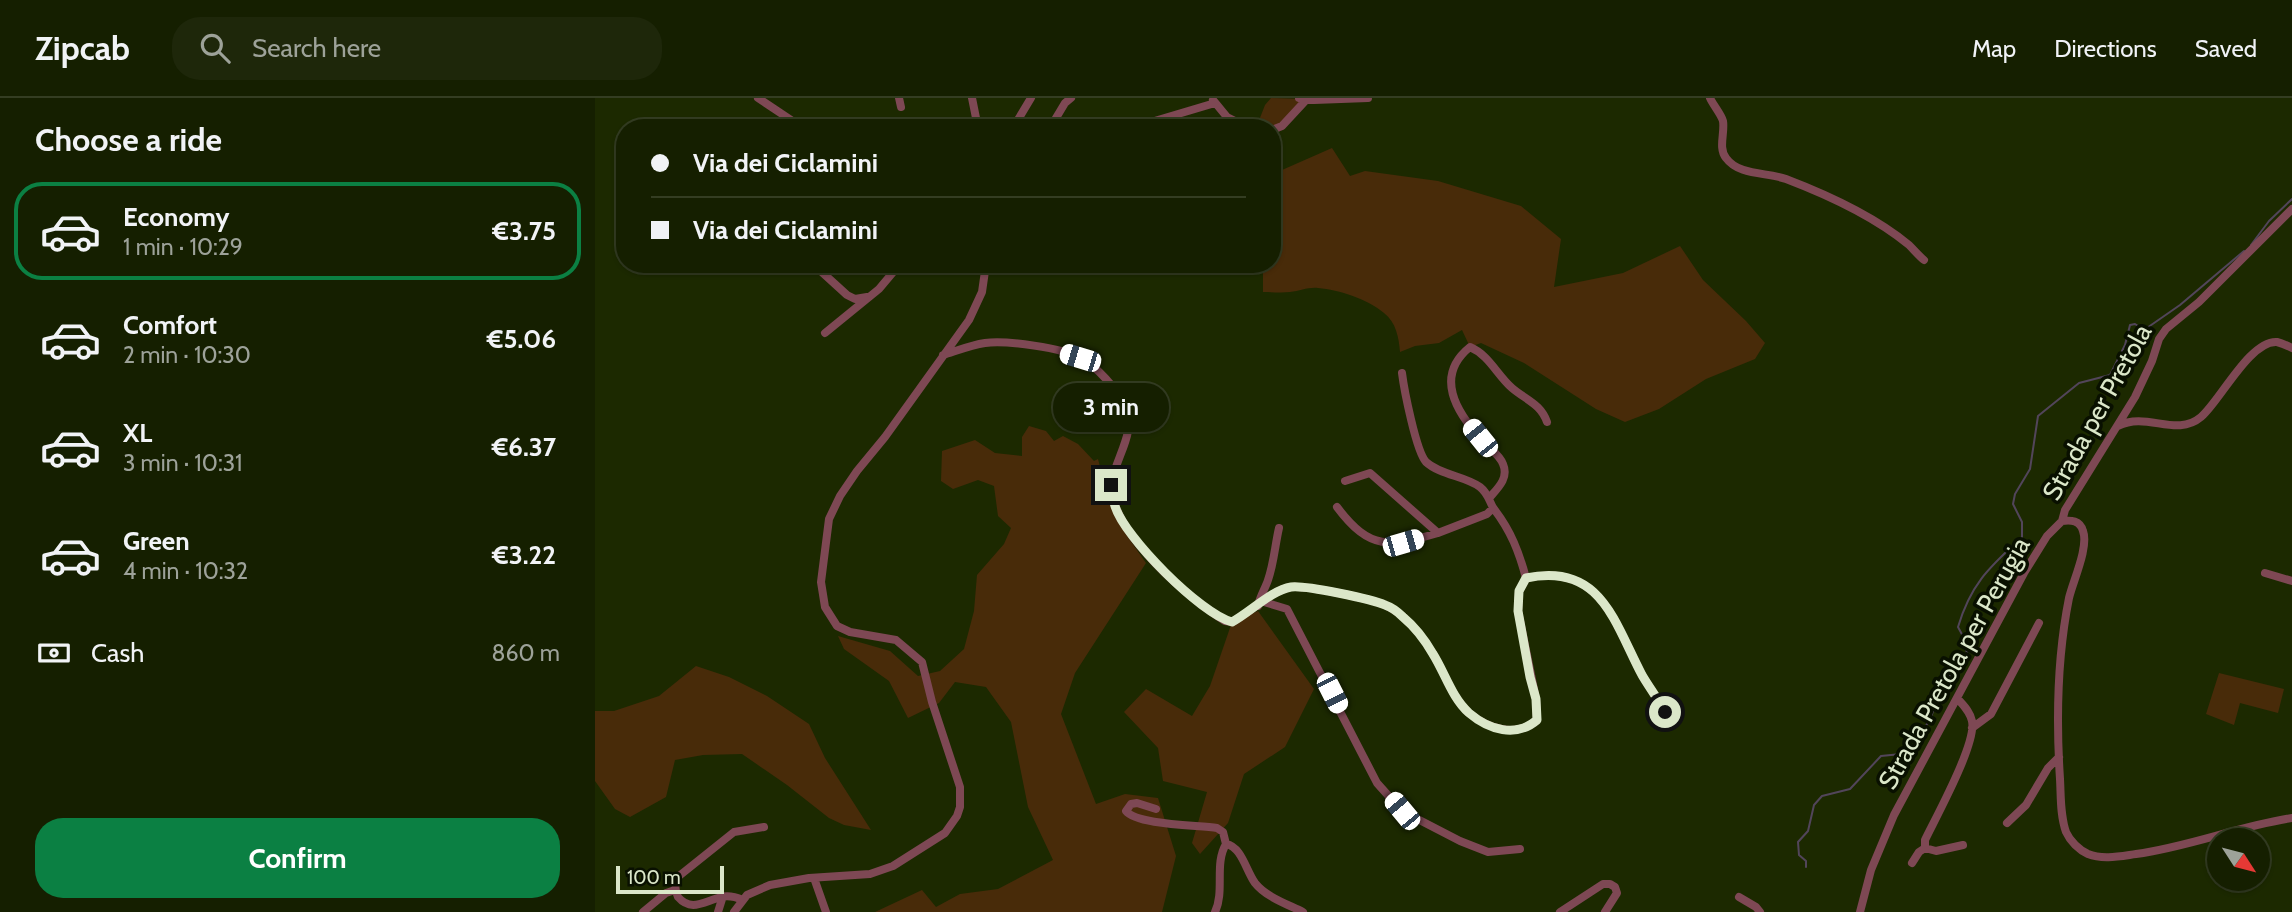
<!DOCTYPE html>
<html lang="en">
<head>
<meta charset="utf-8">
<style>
	body { margin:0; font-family:Cabin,sans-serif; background:#1e270a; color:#f1f3f6; height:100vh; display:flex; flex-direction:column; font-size:26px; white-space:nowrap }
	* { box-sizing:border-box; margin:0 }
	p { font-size:23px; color:#9da299 }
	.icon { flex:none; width:38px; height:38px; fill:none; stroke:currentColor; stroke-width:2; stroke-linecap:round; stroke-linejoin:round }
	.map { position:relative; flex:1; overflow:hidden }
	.panel { display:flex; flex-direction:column; background:#151f00; width:595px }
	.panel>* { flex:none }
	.top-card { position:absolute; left:21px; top:21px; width:665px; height:154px; border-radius:28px; box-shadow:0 2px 5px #0004,0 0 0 2px #343d22; display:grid; align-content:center; height:154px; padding:0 35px; background:#151f00 }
	.needle { width:46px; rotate:126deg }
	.tools { position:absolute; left:1612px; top:730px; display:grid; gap:14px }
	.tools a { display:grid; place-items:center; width:63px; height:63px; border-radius:50%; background:#151f00; box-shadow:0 2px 5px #0004,0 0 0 2px #343d22; font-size:35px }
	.scale { position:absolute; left:21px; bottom:18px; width:108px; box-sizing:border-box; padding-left:7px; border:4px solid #dbe7c9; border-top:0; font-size:19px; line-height:24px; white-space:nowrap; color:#dbe7c9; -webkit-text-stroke:5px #091000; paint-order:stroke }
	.end { position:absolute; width:32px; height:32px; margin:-16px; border:9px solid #dbe7c9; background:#111; box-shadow:0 0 0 4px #111 }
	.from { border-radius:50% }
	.bubble { position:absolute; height:49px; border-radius:24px; background:#151f00; box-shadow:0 2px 5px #0004,0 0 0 2px #343d22; font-size:23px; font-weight:700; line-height:49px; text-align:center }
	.car { position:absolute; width:21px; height:42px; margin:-21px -10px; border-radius:9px; box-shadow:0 0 5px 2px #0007; background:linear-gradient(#fff 24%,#345 0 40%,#fff 0 76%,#345 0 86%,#fff 0) }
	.top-card b { display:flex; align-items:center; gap:24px; height:66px; font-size:26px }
	.top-card b+b { border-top:2px solid #343d22 }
	.top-card i { width:18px; height:18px; background:#f1f3f6 }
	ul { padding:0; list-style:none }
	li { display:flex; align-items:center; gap:21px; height:98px; margin:0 14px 10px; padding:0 21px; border:4px solid transparent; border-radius:28px }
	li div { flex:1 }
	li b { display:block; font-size:26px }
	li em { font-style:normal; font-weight:700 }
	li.selected { border-color:#0b8043 }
	li>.icon { width:63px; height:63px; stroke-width:1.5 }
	h2 { padding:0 35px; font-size:32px; line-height:84px }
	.pay { display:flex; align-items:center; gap:18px; height:77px; padding:0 35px; font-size:26px }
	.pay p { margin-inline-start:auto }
	.primary-button { display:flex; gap:14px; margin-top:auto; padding:14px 35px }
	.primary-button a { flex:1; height:80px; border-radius:28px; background:#0b8043; color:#fff; font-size:28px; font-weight:700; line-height:80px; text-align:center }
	header { display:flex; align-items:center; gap:42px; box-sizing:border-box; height:98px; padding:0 35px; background:#151f00; border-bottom:2px solid #343d22 }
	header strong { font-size:33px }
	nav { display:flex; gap:38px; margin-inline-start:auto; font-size:24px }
	.search { width:490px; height:63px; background:#1e270a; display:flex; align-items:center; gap:18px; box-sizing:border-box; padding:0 24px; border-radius:28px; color:#9da299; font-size:26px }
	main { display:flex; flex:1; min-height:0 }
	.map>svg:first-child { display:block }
</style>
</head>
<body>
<header>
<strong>Zipcab</strong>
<div class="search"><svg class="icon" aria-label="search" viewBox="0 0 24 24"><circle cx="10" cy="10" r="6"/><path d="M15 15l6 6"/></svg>Search here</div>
<nav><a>Map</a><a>Directions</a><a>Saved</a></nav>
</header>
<main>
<section class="panel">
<h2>Choose a ride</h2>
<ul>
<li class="selected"><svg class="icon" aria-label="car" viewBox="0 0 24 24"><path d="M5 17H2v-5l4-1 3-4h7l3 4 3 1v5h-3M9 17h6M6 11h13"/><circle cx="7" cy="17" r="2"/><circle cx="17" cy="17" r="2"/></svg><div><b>Economy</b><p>1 min · 10:29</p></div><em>€3.75</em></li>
<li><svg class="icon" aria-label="car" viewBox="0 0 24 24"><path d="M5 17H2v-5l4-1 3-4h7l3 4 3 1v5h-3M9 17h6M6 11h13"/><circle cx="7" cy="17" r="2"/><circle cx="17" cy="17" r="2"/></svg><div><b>Comfort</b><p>2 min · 10:30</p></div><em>€5.06</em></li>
<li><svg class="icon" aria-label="car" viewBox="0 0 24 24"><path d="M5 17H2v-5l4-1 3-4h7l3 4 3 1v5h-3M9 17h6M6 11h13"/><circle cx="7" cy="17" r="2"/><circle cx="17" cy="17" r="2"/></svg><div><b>XL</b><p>3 min · 10:31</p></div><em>€6.37</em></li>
<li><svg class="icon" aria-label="car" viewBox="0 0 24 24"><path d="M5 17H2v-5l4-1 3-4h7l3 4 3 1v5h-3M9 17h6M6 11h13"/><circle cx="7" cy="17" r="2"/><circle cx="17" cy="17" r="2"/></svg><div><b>Green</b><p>4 min · 10:32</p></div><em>€3.22</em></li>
</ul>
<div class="pay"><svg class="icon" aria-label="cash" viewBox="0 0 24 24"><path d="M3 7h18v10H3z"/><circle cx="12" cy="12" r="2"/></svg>Cash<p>860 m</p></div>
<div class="primary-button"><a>Confirm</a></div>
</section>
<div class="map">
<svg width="1697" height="814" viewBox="0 0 1697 814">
	<rect width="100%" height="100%" fill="#1c2900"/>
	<path fill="#482b09" d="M 676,0 L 712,1 L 687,28 L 661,30 L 670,7 Z
		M 737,50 L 755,78 L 770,73 L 843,83 L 926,108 L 966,141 L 959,189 L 1028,175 L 1085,148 L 1108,182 L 1151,223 L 1170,245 L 1160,261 L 1111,281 L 1064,311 L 1030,324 L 1001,311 L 929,265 L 886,245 L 875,249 L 867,232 L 844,245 L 820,248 L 805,254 C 804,240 801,224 789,215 C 773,201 744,192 723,190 C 713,189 705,193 695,194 C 686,195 677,194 668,194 L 668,166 L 677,166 L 677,83 L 687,72 Z
		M 434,328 L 451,333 L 459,343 L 468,338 L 483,346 L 499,363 L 503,361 L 514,403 L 530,435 L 551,465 L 480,575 L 466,616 L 501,706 L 530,696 L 563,700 L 581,758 L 567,814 L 280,814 L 327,792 L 341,809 L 365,796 L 403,791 L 458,762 L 433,709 L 416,624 L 391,589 L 360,584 L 344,605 L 313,620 L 294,583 L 249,551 L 243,538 L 295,553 L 323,578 L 345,573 L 369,551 L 379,513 L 382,477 L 409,446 L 416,430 L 403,418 L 399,388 L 383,382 L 358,391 L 346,383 L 347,353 L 380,342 L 400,355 L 427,358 L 427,339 Z
		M 663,513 L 719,591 L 690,649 L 649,676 L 633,725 L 605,756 L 597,745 L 612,694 L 568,683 L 563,650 L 529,614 L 551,591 L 597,618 L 615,588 L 637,524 Z
		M 101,568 L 134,579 L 172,598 L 214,626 L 230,660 L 276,732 L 249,727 L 234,720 L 192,687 L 147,656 L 108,657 L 80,662 L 71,699 L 35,719 L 20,711 L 0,683 L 0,613 L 19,613 L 64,598 Z
		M 1624,575 L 1689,591 L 1683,615 L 1645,605 L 1639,627 L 1611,616 Z"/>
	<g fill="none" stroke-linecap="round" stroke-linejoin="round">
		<path stroke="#52455a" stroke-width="2" d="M 1656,147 L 1674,123 L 1697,101
			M 1211,769 L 1211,763 L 1204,757 L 1203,744 L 1213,733 L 1219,707 L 1227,698 L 1255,691 L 1286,658 L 1306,656 L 1321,645 L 1336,619 L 1343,599 L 1343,592 L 1347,583 L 1365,571 L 1372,556 L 1370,542 L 1363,529 C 1376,485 1395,469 1427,439 L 1427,424 L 1418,406 L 1420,396 L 1435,371 L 1443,318 L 1484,285 L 1515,277 L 1530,247 L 1535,227 L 1540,226 L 1549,232 L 1585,207 L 1649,153"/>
		<path stroke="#7e4854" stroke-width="8" d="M 163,0 L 208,30
			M 304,0 L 306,9
			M 377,0 L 383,30
			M 704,0 L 719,2 L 773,0
			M 1115,0 C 1118,7 1126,16 1128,23 C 1130,35 1123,50 1131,60 C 1144,78 1172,74 1191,81 C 1233,97 1279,118 1314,147 C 1319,152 1324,158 1329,162
			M 618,2 L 632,19 L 654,30
			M 418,30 L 436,0
			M 455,30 L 470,5 L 476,0
			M 536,30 L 620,5
			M 677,32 L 687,28 L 712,1
			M 218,166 L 252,197 L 260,201 L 272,199
			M 230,235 L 284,191 L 305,166
			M 348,257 C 361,253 376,247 390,245 C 411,242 468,250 486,260 C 507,272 521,293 535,312 C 534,319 535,326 533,333 C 530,351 519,367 517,385 C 513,432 593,500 630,523 L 637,524 C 654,515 677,492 696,489 C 710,487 777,501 790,507 C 796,510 803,514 808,519 C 820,529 830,542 838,556 C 850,575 857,600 874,615 C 894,631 921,640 942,622 L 941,601 L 923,513 L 924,493 L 931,480 C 1006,464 1019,524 1047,577 C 1054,589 1063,601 1070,614
			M 807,275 C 809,291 821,353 831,364 C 845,377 870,378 885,389 C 894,396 894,404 899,411 C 916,433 924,454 931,480
			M 1523,328 C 1552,313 1581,340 1606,319 C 1625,303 1655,242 1682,244 C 1686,245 1693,248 1697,250
			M 750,383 L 775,375 L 843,435 L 892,416 L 898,410
			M 895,399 C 903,390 914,380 908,366 C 905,357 893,349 887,342 C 861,314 839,278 875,249 C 894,257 902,277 917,290 C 931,302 946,306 952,324
			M 742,409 C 775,453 795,449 843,435
			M 1467,423 L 1470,412 L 1540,299 L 1557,263 L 1564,241 L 1571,231 L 1604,204 L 1697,111
			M 1670,475 L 1697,483
			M 669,504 L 692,511 L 782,685 L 807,713 L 865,743 L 893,754 L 925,751
			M 663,508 C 665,498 670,491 673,482 C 679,465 680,447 684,430
			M 1377,630 L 1396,616 L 1444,525
			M 561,711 L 542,705 L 536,706 L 531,713 C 542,727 602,727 622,730 L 628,734 L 631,746
			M 1412,725 L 1431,707 L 1453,670 L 1464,659
			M 1330,750 L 1341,753 L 1368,747
			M 1317,765 L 1324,754 L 1330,750 L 1330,742 C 1341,719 1382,645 1377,623 C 1375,613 1368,607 1362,600
			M 219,780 L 231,814
			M 1144,799 L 1161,809 L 1165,814
			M 148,802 C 141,799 133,797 126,799 C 108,804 96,814 83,799 C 79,791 80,785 84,778 L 139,734 L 169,729
			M 48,814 L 71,795 L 80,792
			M 123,814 L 128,798
			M 139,814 L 152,797 L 175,787 L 214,780 L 275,776 L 298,768 L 350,735 L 362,718 L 365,709 L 365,689 L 337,604 L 327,564 L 301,542 L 255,534 L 242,528 L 230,509 L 226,484 L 234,421 L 245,398 L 262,373 L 290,339 L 374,222 L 387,194 L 391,166
			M 620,814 C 630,793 619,766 631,746 C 647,749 651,773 660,785 C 671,799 692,806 708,814
			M 965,814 L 1008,786 L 1015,786 L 1020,789 L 1022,795 L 1010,814
			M 1265,814 L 1276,772 L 1299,717 L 1429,475 L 1452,438 L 1467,423 C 1476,422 1485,422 1488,433 C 1494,449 1478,483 1474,500 C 1462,560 1461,620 1465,681 C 1466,698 1465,717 1471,734 C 1475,743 1484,752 1493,756 C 1508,762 1526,758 1541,756 C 1594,749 1644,728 1697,720"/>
	</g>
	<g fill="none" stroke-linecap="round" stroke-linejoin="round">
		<path stroke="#dbe7c9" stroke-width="9" d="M 516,387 C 518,394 518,402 520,408 C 529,439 606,516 637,524 C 654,515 677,492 696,489 C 710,487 777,501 790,507 C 796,509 803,514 808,519 C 820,529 830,542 838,556 C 850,575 857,600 874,615 C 894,632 921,640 942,622 L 941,601 L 935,579 L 923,513 L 924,493 L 931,480 C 1006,464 1019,524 1047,577 C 1054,589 1063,601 1070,614"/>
	</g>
	<g text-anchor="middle" stroke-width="7" stroke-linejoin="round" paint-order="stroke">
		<g font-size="26" fill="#dbe7c9" stroke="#091000">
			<text transform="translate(1502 314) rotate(-61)" y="9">Strada per Pretola</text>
			<text transform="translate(1359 565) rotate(-61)" y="9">Strada Pretola per Perugia</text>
		</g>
	</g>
</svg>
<div class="tools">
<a><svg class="needle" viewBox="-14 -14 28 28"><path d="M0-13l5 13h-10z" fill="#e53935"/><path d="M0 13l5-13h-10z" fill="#9da299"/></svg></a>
</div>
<div class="scale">100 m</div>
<i class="end from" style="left:1070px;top:614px"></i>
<i class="end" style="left:516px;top:387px"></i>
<div class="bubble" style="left:458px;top:285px;width:116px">3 min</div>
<i class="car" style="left:485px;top:260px;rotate:287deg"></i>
<i class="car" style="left:885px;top:340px;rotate:321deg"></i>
<i class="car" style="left:808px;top:445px;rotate:74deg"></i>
<i class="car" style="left:737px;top:595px;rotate:153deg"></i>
<i class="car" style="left:807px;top:713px;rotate:320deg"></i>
<div class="top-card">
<b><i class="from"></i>Via dei Ciclamini</b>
<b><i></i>Via dei Ciclamini</b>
</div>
</div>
</main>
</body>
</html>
